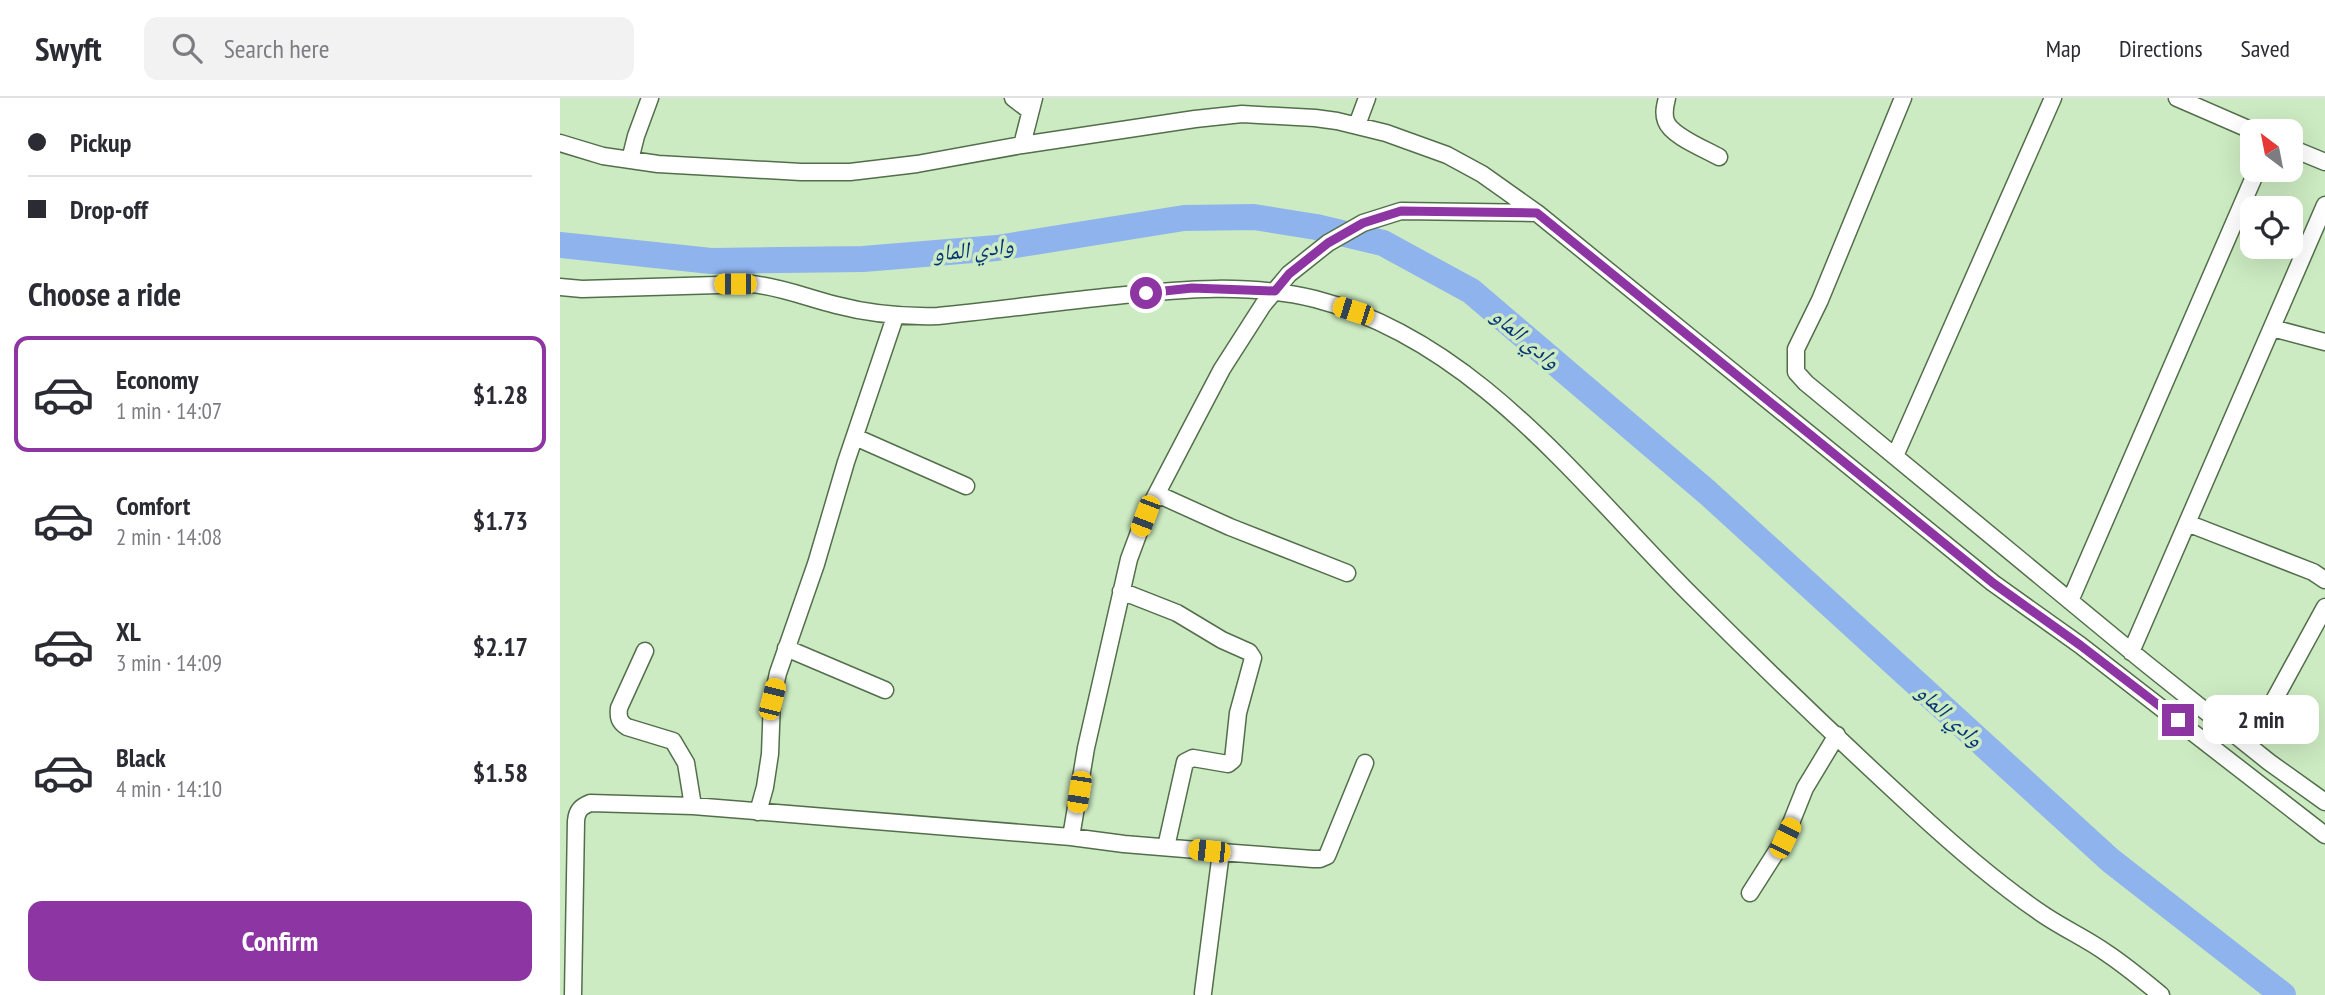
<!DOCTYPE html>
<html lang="en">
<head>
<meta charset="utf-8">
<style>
	body { margin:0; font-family:"PT Sans Narrow","Noto Naskh Arabic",sans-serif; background:#f2f2f3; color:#2b2b33; height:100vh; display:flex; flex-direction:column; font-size:26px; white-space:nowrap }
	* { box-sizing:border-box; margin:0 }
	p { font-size:23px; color:#7c7c81 }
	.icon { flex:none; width:38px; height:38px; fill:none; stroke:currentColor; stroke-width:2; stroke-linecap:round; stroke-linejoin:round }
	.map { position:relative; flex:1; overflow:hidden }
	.panel { display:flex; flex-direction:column; background:#fff; width:560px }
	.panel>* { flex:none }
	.banner { display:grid; align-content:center; height:154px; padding:0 28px; background:#fff }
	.needle { width:46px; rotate:328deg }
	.fabs { position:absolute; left:1680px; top:21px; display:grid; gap:14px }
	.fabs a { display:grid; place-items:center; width:63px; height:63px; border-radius:14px; background:#fff; box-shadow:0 7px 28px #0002; font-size:35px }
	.end { position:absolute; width:32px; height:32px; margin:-16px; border:9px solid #8d36a3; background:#fff; box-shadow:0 0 0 4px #fff }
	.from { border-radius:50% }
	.bubble { position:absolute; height:49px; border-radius:14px; background:#fff; box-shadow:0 7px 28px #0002; font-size:23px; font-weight:700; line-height:49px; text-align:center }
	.car { position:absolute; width:21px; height:42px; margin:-21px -10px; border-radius:9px; box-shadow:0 0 5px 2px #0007; background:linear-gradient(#f5c518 24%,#345 0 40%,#f5c518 0 76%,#345 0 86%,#f5c518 0) }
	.banner b { display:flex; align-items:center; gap:24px; height:66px; font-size:26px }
	.banner b+b { border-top:2px solid #e1e1e2 }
	.banner i { width:18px; height:18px; background:#2b2b33 }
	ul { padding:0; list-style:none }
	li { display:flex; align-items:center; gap:21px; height:116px; margin:0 14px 10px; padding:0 14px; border:4px solid transparent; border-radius:14px }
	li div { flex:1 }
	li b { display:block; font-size:26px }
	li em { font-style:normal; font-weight:700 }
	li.current { border-color:#8d36a3 }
	li>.icon { width:63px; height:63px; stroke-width:1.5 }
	h2 { padding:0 28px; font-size:32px; line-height:84px }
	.action { display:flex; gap:14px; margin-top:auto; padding:14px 28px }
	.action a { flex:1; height:80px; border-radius:14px; background:#8d36a3; color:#fff; font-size:28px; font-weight:700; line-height:80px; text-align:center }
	header { display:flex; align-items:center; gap:42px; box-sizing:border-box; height:98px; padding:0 35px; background:#fff; border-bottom:2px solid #e1e1e2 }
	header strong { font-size:33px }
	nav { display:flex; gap:38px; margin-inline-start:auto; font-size:24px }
	.search { width:490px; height:63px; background:#f2f2f3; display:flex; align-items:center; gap:18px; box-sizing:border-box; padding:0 24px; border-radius:14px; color:#7c7c81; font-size:26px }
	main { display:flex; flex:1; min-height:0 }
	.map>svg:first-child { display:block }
</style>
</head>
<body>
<header>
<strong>Swyft</strong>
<div class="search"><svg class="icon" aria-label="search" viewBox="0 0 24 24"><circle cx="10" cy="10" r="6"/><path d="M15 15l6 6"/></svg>Search here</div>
<nav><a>Map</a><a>Directions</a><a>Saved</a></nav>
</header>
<main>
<section class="panel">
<div class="banner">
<b><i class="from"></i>Pickup</b>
<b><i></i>Drop-off</b>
</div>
<h2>Choose a ride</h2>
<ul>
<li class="current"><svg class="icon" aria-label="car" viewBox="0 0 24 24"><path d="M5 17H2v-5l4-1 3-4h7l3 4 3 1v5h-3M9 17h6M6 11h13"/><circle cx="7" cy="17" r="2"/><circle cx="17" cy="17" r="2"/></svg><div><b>Economy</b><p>1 min · 14:07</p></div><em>$1.28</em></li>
<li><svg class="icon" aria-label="car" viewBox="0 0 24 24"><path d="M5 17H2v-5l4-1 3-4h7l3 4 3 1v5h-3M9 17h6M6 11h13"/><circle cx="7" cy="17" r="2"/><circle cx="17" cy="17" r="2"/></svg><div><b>Comfort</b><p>2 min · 14:08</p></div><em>$1.73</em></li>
<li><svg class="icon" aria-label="car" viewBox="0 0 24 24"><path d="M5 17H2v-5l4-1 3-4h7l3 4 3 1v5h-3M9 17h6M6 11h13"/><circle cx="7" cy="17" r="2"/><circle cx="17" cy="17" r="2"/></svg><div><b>XL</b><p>3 min · 14:09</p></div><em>$2.17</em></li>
<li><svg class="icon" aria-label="car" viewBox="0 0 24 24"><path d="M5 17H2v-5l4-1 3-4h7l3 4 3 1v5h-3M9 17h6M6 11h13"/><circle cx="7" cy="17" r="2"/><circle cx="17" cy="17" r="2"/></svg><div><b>Black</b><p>4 min · 14:10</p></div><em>$1.58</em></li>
</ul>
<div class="action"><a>Confirm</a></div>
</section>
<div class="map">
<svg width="1765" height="897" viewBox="0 0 1765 897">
	<rect width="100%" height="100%" fill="#ccebc2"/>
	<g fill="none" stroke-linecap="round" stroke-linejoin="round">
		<path stroke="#8fb4ed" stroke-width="26" d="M 0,147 L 151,163 L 303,161 L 437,150 L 624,120 L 694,119 L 756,129 L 823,145 L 911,193 L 1148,395 L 1550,762 L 1723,897"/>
		<defs>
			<path id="street" d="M 453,0 L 470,13
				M 1107,0 C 1105,8 1103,15 1106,23 C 1111,38 1145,51 1159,59
				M 1343,0 L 1260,202 L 1236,251 L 1236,274 L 1246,285 L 1584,564 L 1709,664 L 1765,704
				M 1617,0 L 1693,33
				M 797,27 L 807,0
				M 0,45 L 43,58 L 98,66 L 241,74 L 290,74 L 357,66 L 462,47 L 635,21 L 682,16 L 755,20 L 777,23 L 826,35 L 887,57 L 922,76 L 977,115 L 1433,485 L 1520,547 L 1765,737
				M 462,47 L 474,0
				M 1731,50 L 1765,64
				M 70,62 L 76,38 L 90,0
				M 0,189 L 22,191 L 192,186 C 221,189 248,200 276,207 C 310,216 343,219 378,218 C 437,212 496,204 555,198 C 622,191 690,185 755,201 C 915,242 1020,386 1131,497 C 1203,569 1277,640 1352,709 C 1392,746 1433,782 1478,813 C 1500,829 1526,840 1548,856 C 1566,868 1584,883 1601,897
				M 1712,230 L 1765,244
				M 295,339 L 406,388
				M 1335,358 L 1493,0
				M 597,396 L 670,429 L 787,475
				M 1627,425 L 1753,474 L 1765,482
				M 561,493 L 617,515 L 662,542 L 689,554 L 693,560 L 678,615 L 673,662 L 668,666 L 633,660 L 625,664 L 606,749
				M 1510,503 L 1697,72
				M 226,550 L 325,592
				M 85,553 L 59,610 C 58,619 59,624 67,629 L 113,643 L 126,665 L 133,708
				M 1571,554 L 1765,107
				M 1689,648 L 1765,509
				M 198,714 L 205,689 L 210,656 L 212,602 L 218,575 L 256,466 L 286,364 L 335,219
				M 661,754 L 753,761 L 760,761 L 767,758 L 805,665
				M 1190,795 L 1225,740 L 1245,690 L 1277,637
				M 643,895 L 661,754 L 564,746 L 511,739 L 526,650 L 569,461 L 585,418 L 632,328 L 662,271 L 703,207 L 729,176 L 768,145 L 803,125 L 841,113 L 977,115
				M 13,897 L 16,723 C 17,712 21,709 30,705 L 133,708 L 511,739"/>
		</defs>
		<use href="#street" stroke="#536e4b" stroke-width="19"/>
		<use href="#street" stroke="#fff" stroke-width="16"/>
	</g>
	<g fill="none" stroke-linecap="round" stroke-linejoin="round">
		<path stroke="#8d36a3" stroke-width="9" d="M 586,195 L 632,190 L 715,193 L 729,176 L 768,145 L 803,125 L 841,113 L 977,115 L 1433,485 L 1520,547 L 1618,622"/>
	</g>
	<g text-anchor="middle" stroke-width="7" stroke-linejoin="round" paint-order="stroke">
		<g font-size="23" font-style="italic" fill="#043374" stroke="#ccebc2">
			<text transform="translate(413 151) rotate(-6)" y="8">وادي الماو</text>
			<text transform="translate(966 240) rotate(40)" y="8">وادي الماو</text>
			<text transform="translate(1390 617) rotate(42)" y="8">وادي الماو</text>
		</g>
	</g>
</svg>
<div class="fabs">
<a><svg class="needle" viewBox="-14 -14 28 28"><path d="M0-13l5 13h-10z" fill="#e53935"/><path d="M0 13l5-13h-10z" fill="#7c7c81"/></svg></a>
<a><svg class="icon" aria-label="locate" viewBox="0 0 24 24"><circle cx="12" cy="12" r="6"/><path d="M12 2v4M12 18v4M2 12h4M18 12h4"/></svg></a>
</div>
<i class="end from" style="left:586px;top:195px"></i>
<i class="end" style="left:1618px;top:622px"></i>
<div class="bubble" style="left:1643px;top:597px;width:116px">2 min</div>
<i class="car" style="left:175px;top:186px;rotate:270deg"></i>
<i class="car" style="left:793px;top:213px;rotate:288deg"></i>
<i class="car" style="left:585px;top:418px;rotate:201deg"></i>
<i class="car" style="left:212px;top:601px;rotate:14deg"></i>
<i class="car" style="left:519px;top:694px;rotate:189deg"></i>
<i class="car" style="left:1225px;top:740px;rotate:26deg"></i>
<i class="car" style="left:649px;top:753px;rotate:276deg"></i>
</div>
</main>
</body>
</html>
